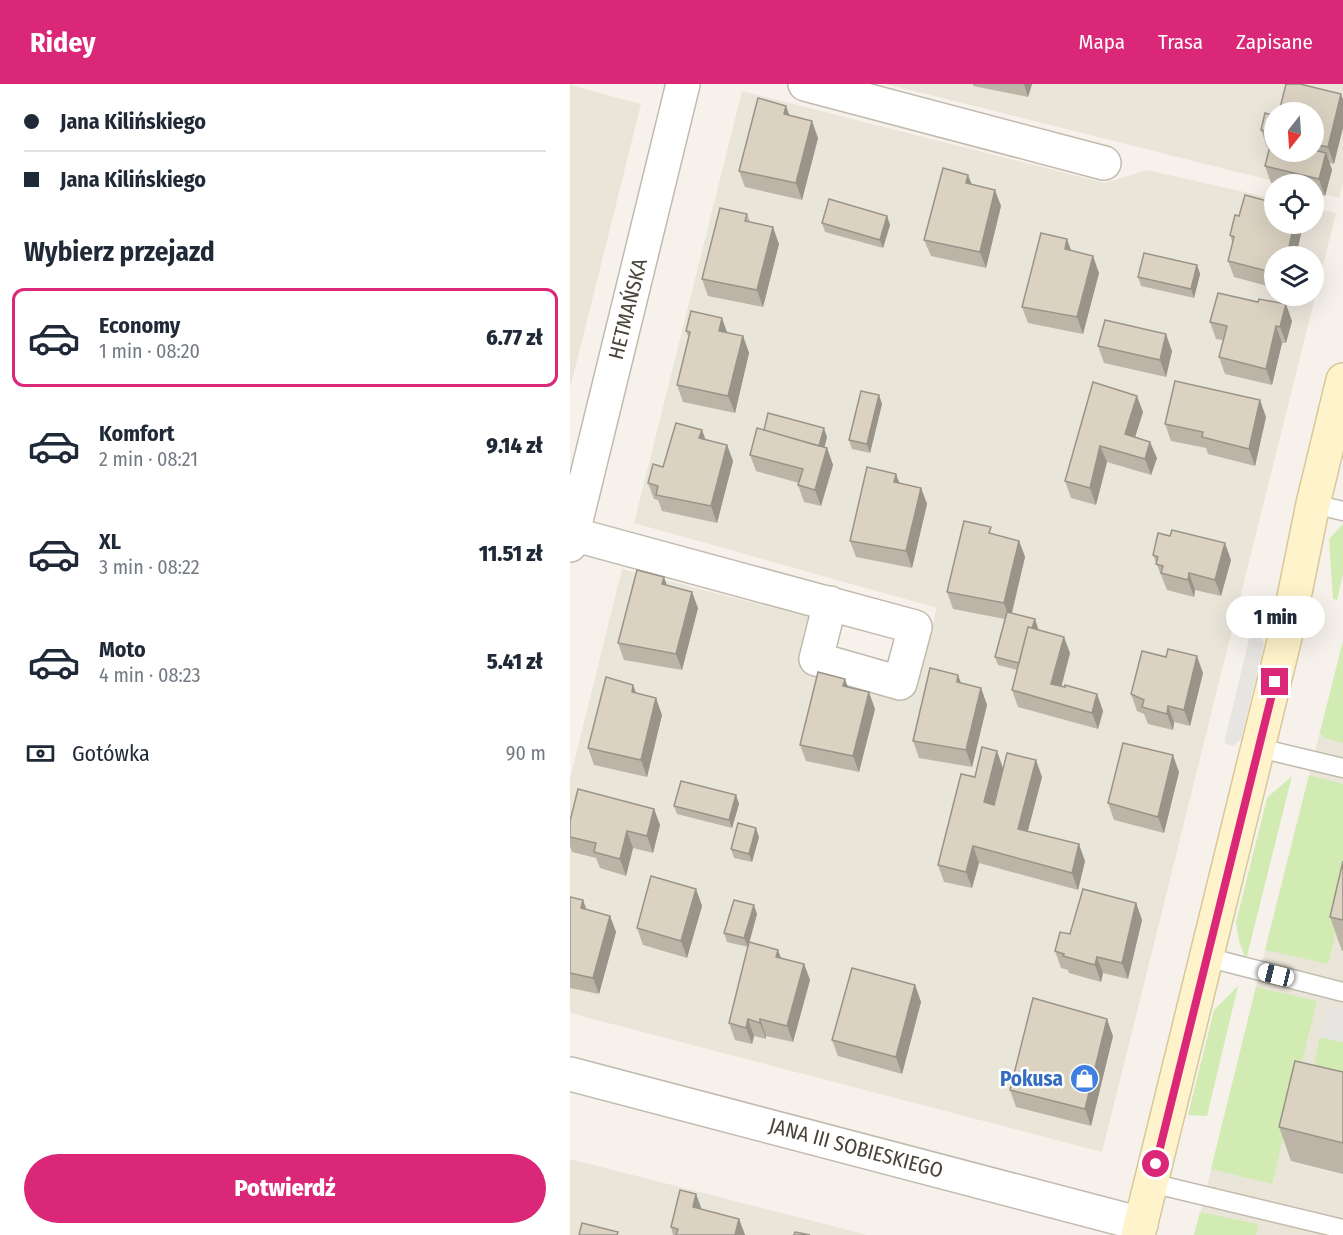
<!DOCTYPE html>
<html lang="pl">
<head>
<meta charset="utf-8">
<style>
	body { margin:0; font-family:"Fira Sans Condensed",sans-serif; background:#f2f2f3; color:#1f2937; height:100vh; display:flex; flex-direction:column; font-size:22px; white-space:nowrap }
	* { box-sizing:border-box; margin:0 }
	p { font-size:20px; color:#747a83 }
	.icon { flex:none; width:33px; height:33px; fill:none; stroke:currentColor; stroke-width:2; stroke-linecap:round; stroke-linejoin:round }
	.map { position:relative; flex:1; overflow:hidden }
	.details { display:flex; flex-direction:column; background:#fff; width:570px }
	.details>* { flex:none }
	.hud { display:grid; align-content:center; height:132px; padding:0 24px; background:#fff }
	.needle { width:39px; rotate:197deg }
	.tools { position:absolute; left:694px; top:18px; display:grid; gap:12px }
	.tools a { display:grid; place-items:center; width:60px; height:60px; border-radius:50%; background:#fff; box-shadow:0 6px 24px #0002; font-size:30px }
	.end { position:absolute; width:27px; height:27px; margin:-14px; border:8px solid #db2777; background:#fff; box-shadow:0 0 0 3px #fff }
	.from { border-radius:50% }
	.bubble { position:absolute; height:42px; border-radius:21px; background:#fff; box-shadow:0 6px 24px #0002; font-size:20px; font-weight:800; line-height:42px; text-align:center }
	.car { position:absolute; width:18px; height:36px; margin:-18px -9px; border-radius:8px; box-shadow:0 0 4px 2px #0007; background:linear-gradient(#fff 24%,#345 0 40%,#fff 0 76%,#345 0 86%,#fff 0) }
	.hud b { display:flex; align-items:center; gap:21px; height:57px; font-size:22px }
	.hud b+b { border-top:2px solid #e0e1e3 }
	.hud i { width:15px; height:15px; background:#1f2937 }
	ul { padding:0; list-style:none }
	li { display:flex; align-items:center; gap:18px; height:99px; margin:0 12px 9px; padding:0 12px; border:3px solid transparent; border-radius:12px }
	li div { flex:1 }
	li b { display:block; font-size:22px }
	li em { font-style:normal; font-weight:800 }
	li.active { border-color:#db2777 }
	li>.icon { width:54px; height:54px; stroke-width:1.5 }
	h2 { padding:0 24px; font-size:27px; line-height:72px }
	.pay { display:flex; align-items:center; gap:15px; height:66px; padding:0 24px; font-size:22px }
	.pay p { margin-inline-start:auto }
	.primary-button { display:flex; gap:12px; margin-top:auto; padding:12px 24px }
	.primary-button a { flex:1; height:69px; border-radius:36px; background:#db2777; color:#fff; font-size:24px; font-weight:800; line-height:69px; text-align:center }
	header { display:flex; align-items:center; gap:36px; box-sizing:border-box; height:84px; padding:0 30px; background:#db2777; color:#fff }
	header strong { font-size:28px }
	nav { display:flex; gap:33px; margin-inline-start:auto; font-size:21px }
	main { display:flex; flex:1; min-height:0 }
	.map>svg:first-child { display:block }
</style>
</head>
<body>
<header>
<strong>Ridey</strong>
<nav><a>Mapa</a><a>Trasa</a><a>Zapisane</a></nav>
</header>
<main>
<section class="details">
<div class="hud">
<b><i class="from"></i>Jana Kilińskiego</b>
<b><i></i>Jana Kilińskiego</b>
</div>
<h2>Wybierz przejazd</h2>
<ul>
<li class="active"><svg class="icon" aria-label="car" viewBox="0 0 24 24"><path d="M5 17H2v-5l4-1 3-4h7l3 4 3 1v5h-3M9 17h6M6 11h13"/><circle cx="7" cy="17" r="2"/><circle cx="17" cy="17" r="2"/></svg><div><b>Economy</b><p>1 min · 08:20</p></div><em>6.77 zł</em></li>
<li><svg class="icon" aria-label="car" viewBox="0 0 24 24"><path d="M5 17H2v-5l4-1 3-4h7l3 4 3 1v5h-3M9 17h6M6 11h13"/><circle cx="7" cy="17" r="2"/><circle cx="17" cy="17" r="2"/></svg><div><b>Komfort</b><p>2 min · 08:21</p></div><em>9.14 zł</em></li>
<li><svg class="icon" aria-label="car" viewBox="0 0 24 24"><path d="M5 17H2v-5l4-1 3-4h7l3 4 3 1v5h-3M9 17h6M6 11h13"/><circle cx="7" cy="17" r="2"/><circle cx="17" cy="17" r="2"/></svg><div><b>XL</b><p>3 min · 08:22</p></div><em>11.51 zł</em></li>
<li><svg class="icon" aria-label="car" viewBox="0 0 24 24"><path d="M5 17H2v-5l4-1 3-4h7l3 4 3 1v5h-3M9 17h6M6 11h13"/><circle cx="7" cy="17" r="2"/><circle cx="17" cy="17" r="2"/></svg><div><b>Moto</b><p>4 min · 08:23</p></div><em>5.41 zł</em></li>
</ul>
<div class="pay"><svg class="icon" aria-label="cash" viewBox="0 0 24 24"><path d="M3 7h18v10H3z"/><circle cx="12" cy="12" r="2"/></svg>Gotówka<p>90 m</p></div>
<div class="primary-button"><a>Potwierdź</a></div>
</section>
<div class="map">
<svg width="773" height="1151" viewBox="0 0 773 1151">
	<rect width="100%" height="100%" fill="#f6f2eb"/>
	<path fill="#eae5d9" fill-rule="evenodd" d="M 316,0 L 773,0 L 773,100 L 769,114 L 744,108 L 744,100 L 715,100 ZM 705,28 L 744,28 L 744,68 L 705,68 Z
		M 0,1 L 71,20 L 0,305 Z
		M 172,7 L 535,99 L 577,86 L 705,115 L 705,140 L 744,140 L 744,124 L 766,129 L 532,1068 L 0,929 L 0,694 L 52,485 L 243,534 L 232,579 L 342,608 L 367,524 L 64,439 ZM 705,172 L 744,172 L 744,212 L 705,212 Z
		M 773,556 L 773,1151 L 625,1151 L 686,903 Z
		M 0,1075 L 290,1149 L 296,1151 L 0,1151 Z"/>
	<path fill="#d1ebb3" d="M 773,440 L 773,490 L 767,516 L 763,515 L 759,455 Z
		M 773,558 L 773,659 L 755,654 L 750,649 Z
		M 739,691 L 773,700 L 773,819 L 758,880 L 695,866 Z
		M 722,692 L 676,876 L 669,857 L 666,838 L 697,714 Z
		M 668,902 L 637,1032 L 618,1031 L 644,926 Z
		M 686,903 L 747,917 L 702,1100 L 641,1085 Z
		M 750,953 L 773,958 L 773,1019 L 738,1010 Z
		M 630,1128 L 688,1140 L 686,1151 L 624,1151 Z"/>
	<path fill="#e7e5e2" d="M 681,547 L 689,549 L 694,560 L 671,655 L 663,662 L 654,659 Z
		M 757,922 L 773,926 L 773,958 L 750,953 Z"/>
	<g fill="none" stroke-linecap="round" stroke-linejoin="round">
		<defs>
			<path id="lane" d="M 743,420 L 773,427
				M 689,664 L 773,684
				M 636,873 L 773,908
				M 581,1099 L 773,1145"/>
			<path id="street" d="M 235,0 L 534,79
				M 2,450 L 345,543 L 330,599 L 246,575 L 260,519
				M 0,461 L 113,0
				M 0,990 L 571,1140"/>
			<path id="secondary" d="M 568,1151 L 720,533 L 743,420 L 773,296"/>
		</defs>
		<use href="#lane" stroke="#c2bbad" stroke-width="21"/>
		<use href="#street" stroke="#c2bbad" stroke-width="36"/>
		<use href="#secondary" stroke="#d7c79a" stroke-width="36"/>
		<use href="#lane" stroke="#fff" stroke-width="18"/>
		<use href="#street" stroke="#fff" stroke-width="33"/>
		<use href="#secondary" stroke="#fff3cb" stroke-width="33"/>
	</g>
	<path fill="#bcb5a7" d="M 403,0 L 462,0 L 458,13 L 403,2 Z
		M 771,10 L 764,80 L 760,79 L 762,86 L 755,112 L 744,109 L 744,100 L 709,100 L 701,99 L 695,82 L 699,64 L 697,63 L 691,46 L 705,32 L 705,68 L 744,68 L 744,28 Z
		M 248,54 L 232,116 L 175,103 L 169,87 Z
		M 402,100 L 431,122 L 416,184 L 361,172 L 354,156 Z
		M 177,130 L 180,138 L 209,160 L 193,223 L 138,212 L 132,195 Z
		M 317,132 L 320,141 L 313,164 L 255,148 L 252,139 Z
		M 669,132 L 733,141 L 726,172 L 705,172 L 705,204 L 664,193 L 658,177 L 663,160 L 660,151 Z
		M 501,167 L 529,189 L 513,250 L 458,239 L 452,223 Z
		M 627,181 L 630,190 L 624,214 L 571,202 L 568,193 Z
		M 722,237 L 716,259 L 712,259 L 702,301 L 655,290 L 649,273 L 653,256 L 646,255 L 640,238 Z
		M 116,247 L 157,249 L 173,252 L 179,269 L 165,329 L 113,318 L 107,301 L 119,254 Z
		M 528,262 L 602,267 L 596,293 L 534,279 Z
		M 523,298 L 573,328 L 565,353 L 587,374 L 581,391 L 537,378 L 526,421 L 501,414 L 495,397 Z
		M 309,311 L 312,320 L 300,369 L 282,365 L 279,356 Z
		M 696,333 L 685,382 L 638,370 L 636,364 L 601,357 L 595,340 Z
		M 132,346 L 135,356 L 157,361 L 163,377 L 147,439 L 92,427 L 88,416 L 84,415 L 78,399 Z
		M 194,346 L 257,353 L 254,363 L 257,364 L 263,381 L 251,422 L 234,418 L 228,401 L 229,399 L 186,387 L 180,371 Z
		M 326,390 L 329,399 L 351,404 L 357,420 L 342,484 L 286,473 L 280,457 Z
		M 424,450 L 449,457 L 455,473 L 442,529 L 468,544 L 467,546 L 500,569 L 491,602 L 527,610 L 533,627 L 528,645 L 448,623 L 442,606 L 447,586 L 428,581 L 425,573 L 435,535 L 383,525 L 377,508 Z
		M 583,471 L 661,476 L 651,512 L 625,506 L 624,513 L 597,506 Z
		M 128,524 L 112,586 L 54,576 L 48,559 Z
		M 633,589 L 620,642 L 604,638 L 603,646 L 578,640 L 574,630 L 567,627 L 561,610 Z
		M 391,599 L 411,604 L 417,621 L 402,683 L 349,674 L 343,657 Z
		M 63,601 L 66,609 L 92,631 L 77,693 L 24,681 L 18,664 Z
		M 305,625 L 289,688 L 236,677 L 230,661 Z
		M 433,684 L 423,720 L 472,693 L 458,747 L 515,777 L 508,806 L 409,779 L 402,804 L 374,798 L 368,781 L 405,693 Z
		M 609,688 L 594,749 L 544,736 L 538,719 Z
		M 166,711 L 169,720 L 162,744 L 107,730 L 104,722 Z
		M 84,725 L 90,741 L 83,769 L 63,764 L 56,792 L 30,784 L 26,774 L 2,768 L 0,762 L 0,737 Z
		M 189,753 L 182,778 L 164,774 L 161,765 Z
		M 773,777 L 773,867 L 772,867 L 760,833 Z
		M 126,805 L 132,822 L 117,874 L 73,861 L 67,844 Z
		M 0,813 L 13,816 L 16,825 L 40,832 L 46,848 L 29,910 L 0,904 Z
		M 566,819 L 572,836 L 558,895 L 533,889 L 531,898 L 499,889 L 498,886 L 491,884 L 485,867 L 500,850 Z
		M 187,830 L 178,863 L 157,858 L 154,849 Z
		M 211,874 L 234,880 L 240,896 L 223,958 L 196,952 L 196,955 L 184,952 L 182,960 L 165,956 L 159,939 Z
		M 345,901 L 351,918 L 332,990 L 268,972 L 262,956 Z
		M 543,952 L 521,1042 L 446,1023 L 440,1006 Z
		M 773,988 L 773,1090 L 721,1077 L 709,1043 Z
		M 126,1110 L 131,1125 L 169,1135 L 175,1151 L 103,1151 L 101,1143 Z"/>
	<path fill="#999388" d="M 454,0 L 462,0 L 458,13 Z
		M 771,10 L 773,15 L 773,44 L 764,80 L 758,63 Z
		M 216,22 L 222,38 L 214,30 Z
		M 242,37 L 248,54 L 232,116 L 226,99 Z
		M 756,69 L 762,86 L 755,112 L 749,95 Z
		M 398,91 L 405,108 L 396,99 Z
		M 425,106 L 431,122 L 416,184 L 410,168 Z
		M 317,132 L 320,141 L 313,164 L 310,156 Z
		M 724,140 L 733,140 L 733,141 L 726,172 L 717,172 Z
		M 203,143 L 209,160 L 193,223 L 187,206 Z
		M 497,155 L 503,172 L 495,165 Z
		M 523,172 L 529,189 L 513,250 L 507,233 Z
		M 627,181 L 630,190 L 624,214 L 621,205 Z
		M 716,220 L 722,237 L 716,259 L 710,243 Z
		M 152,234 L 158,251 L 149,247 Z
		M 706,242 L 712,259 L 702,301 L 696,285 Z
		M 596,250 L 602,267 L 596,293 L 590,276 Z
		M 173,252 L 179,269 L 165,329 L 158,312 Z
		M 309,311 L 312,320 L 300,369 L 297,360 Z
		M 567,312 L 573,328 L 561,366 L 555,350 Z
		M 690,316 L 696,333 L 685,382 L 679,365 Z
		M 254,344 L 257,353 L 251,377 L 248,368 Z
		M 132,346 L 138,362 L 129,354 Z
		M 580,358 L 587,374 L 581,391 L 575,375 Z
		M 157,361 L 163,377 L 147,439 L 141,422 Z
		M 530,362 L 537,378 L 526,421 L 520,404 Z
		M 257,364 L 263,381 L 251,422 L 245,406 Z
		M 326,390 L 332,406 L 324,398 Z
		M 351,404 L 357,420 L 342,484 L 336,467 Z
		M 449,457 L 455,473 L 440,536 L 434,519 Z
		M 655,459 L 661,476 L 651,512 L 645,496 Z
		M 619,489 L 625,506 L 624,513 L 618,496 Z
		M 94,493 L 100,510 L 92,500 Z
		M 122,508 L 128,524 L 112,586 L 106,570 Z
		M 465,535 L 468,544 L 456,589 L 453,580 Z
		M 494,553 L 500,569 L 488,616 L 481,600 Z
		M 627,572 L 633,589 L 620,642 L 614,626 Z
		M 388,591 L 394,607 L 387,598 Z
		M 275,595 L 281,611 L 273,602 Z
		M 63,601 L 69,617 L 62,608 Z
		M 411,604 L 417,621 L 402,683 L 396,666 Z
		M 299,608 L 305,625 L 289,688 L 283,672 Z
		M 527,610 L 533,627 L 528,645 L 522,629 Z
		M 86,614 L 92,631 L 77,693 L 71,676 Z
		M 598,622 L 604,638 L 603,646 L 597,630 Z
		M 427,667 L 433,684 L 420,735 L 414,718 Z
		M 603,671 L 609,688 L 594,749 L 588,733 Z
		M 466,676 L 472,693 L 454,761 L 448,745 Z
		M 166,711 L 169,720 L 162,744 L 159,736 Z
		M 84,725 L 90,741 L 83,769 L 77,752 Z
		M 186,744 L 189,753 L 182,778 L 179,770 Z
		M 57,747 L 63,764 L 56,792 L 50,775 Z
		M 509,760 L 515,777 L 508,806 L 502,789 Z
		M 403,762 L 409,779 L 402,804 L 396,788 Z
		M 126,805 L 132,822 L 117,874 L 111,857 Z
		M 13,816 L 19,833 L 11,824 Z
		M 566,819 L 572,836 L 558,895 L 552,879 Z
		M 184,821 L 187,830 L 178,863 L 174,854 Z
		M 40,832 L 46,848 L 29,910 L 23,894 Z
		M 208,866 L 214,882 L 206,873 Z
		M 527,873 L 533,889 L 531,898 L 525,881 Z
		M 234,880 L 240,896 L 223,958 L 217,942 Z
		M 345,901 L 351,918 L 332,990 L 326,973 Z
		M 178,935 L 184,952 L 182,960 L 176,944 Z
		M 190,935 L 196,952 L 196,955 L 190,939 Z
		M 537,935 L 543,952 L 521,1042 L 515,1025 Z
		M 126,1110 L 132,1126 L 123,1123 Z
		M 169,1135 L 175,1151 L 165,1151 Z"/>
	<path fill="#dbd2c2" stroke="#999388" stroke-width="1.5" d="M 716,0 L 730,0 L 771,10 L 758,63 L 744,60 L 744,28 L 709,28 Z
		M 188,14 L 216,22 L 214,30 L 242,37 L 226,99 L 169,87 Z
		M 695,29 L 705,32 L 705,50 L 691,46 Z
		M 702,54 L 705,55 L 705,68 L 744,68 L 744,66 L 756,69 L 749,95 L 695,82 Z
		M 373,84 L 398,91 L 396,99 L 425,106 L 410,168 L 354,156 Z
		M 675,111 L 705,119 L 705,140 L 724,140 L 717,172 L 705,172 L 705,189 L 658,177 L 664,153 L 660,151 L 665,131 L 669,132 Z
		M 259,115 L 317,132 L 310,156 L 252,139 Z
		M 150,124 L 177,130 L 175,137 L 203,143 L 187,206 L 132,195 Z
		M 471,149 L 497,155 L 495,165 L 523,172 L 507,233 L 452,223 Z
		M 574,169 L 627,181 L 621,205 L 568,193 Z
		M 648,209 L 688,218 L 689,215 L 716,220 L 710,243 L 706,242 L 696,285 L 649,273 L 657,242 L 640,238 Z
		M 121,227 L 152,234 L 149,247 L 173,252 L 158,312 L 107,301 L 120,248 L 116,247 Z
		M 535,236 L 596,250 L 590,276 L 528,262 Z
		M 605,297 L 690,316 L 679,365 L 632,353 L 633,348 L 595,340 Z
		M 523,298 L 567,312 L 555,350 L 580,358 L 575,375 L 530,362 L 520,404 L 495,397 Z
		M 291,307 L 309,311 L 297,360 L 279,356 Z
		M 198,329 L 254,344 L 249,362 L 194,346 Z
		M 106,339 L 132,346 L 129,354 L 157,361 L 141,422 L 86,411 L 88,402 L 78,399 L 83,380 L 93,383 Z
		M 187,344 L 257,364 L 245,406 L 228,401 L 233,385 L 180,371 Z
		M 297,383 L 326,390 L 324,398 L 351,404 L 336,467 L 280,457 Z
		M 394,437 L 421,443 L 419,449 L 449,457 L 434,519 L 377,508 Z
		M 602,446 L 655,459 L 645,496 L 619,489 L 618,496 L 591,489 L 593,482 L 586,480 L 588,473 L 583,471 L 588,449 L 600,452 Z
		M 67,486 L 94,493 L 92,500 L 122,508 L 106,570 L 48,559 Z
		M 437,528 L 465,535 L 462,544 L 458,543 L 449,579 L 425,573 Z
		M 458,543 L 494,553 L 481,600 L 495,603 L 495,601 L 527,610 L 522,629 L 442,606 Z
		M 598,565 L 627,572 L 614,626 L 598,622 L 597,630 L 572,623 L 574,616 L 561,610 L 572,567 L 596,573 Z
		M 360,584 L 388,591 L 387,598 L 411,604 L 396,666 L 343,657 Z
		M 248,588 L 275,595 L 273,602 L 299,608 L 283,672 L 230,661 Z
		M 36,593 L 63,601 L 62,608 L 86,614 L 71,676 L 18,664 Z
		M 553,659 L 603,671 L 588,733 L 538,719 Z
		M 412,663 L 427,667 L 414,718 L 424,721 L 437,669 L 466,676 L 448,745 L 509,760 L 502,789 L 403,762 L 396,788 L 368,781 L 391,690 L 405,693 Z
		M 111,697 L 166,711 L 159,736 L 104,722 Z
		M 8,705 L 84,725 L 77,752 L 57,747 L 50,775 L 24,768 L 26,759 L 0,753 L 0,737 Z
		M 168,739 L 186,744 L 179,770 L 161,765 Z
		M 773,777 L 773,836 L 760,833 Z
		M 81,792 L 126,805 L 111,857 L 67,844 Z
		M 513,805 L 566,819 L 552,879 L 527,873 L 525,881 L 493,872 L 494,870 L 485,867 L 490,848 L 500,850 Z
		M 0,813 L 13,816 L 11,824 L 40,832 L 23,894 L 0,889 Z
		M 164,816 L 184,821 L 174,854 L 154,849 Z
		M 179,858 L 208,866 L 206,873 L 234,880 L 217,942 L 190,935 L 190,939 L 178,935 L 176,944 L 159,939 Z
		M 282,884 L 345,901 L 326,973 L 262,956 Z
		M 463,914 L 537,935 L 515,1025 L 440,1006 Z
		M 725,977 L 773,988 L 773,1059 L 709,1043 Z
		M 110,1106 L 126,1110 L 123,1123 L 169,1135 L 165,1151 L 106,1151 L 108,1145 L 101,1143 Z
		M 12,1139 L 48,1148 L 47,1151 L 9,1151 Z
		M 225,1148 L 240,1151 L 224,1151 Z"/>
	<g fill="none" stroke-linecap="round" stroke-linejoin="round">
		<path stroke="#db2777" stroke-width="8" d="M 586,1080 L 705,598"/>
	</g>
	<defs>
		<symbol id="shop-disc" viewBox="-11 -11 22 22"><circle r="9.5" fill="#3f7fe0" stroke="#fff"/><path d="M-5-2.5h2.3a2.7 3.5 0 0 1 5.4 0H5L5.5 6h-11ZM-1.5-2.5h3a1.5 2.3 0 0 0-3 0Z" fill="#fff"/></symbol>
	</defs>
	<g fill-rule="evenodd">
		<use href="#shop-disc" x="498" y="978" width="33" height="33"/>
	</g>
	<g text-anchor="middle" stroke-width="5" stroke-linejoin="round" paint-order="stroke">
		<g font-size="21" fill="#4a4338" stroke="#fff">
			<text transform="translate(58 225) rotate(-76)" y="7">HETMAŃSKA</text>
			<text transform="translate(286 1064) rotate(15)" y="7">JANA III SOBIESKIEGO</text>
		</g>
		<g font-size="21" font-weight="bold" fill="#366cbe" stroke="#fff" text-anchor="end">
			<text x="493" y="1002">Pokusa</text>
		</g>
	</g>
</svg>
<div class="tools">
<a><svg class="needle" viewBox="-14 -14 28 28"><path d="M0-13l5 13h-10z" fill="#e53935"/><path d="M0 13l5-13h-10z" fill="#747a83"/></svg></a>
<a><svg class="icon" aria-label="locate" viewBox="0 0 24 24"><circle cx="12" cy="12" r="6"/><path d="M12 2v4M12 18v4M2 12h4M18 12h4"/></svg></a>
<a><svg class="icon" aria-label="layers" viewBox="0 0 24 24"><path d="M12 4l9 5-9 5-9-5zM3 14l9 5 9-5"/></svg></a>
</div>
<i class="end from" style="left:586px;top:1080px"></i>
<i class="end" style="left:705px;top:598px"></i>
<div class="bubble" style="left:656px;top:512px;width:99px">1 min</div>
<i class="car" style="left:706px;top:891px;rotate:284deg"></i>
</div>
</main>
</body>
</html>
